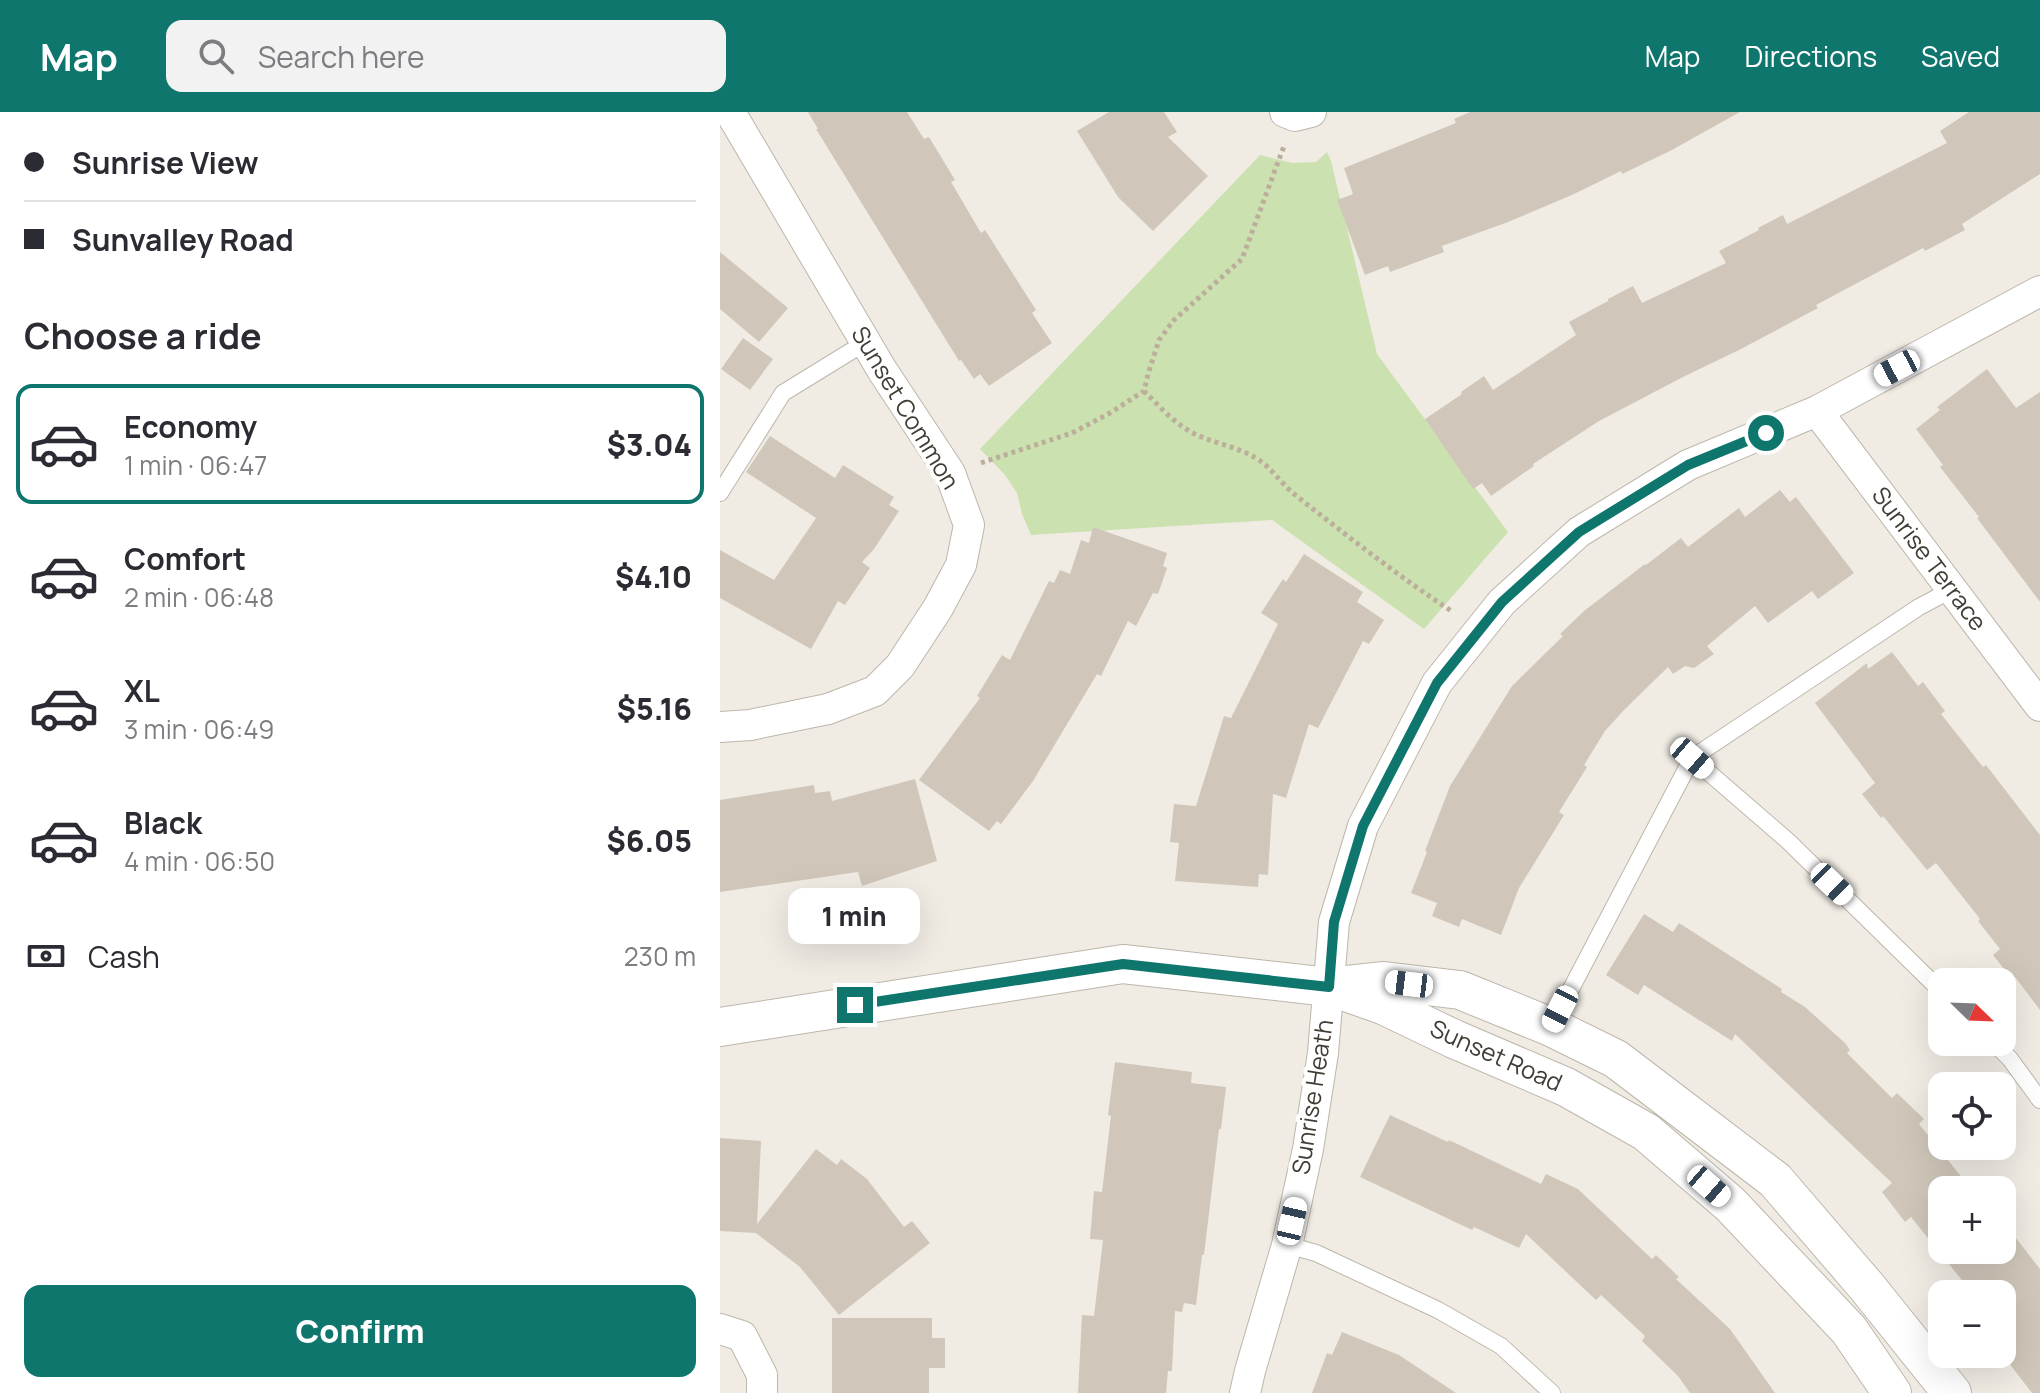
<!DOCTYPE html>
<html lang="en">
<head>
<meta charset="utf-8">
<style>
	body { margin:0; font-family:Manrope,sans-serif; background:#f2f2f3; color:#2b2b33; height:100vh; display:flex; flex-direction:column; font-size:30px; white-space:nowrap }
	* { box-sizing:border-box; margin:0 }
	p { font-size:26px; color:#7c7c81 }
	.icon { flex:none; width:44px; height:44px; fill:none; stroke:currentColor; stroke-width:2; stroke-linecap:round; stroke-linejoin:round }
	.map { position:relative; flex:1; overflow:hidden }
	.panel { display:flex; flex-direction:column; background:#fff; width:720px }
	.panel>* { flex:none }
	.banner { display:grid; align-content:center; height:176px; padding:0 24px; background:#fff }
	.needle { width:52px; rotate:113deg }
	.fabs { position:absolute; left:1208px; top:856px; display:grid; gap:16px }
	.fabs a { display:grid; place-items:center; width:88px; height:88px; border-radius:16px; background:#fff; box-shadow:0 8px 32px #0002; font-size:40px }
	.end { position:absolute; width:36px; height:36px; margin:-18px; border:10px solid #0f766e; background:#fff; box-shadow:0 0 0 4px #fff }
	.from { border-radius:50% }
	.bubble { position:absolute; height:56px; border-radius:16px; background:#fff; box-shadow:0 8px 32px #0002; font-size:26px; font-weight:800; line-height:56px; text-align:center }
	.car { position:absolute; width:24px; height:48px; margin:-24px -12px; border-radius:10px; box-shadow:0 0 6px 2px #0007; background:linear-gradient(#fff 24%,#345 0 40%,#fff 0 76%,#345 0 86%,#fff 0) }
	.banner b { display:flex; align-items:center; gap:28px; height:76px; font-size:30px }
	.banner b+b { border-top:2px solid #e1e1e2 }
	.banner i { width:20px; height:20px; background:#2b2b33 }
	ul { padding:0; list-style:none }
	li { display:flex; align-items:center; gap:24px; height:120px; margin:0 16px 12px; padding:0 8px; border:4px solid transparent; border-radius:16px }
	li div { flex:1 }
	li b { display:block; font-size:30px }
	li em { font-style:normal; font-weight:800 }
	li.selected { border-color:#0f766e }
	li>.icon { width:72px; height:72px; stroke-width:1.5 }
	h2 { padding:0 24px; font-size:36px; line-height:96px }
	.pay { display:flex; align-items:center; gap:20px; height:88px; padding:0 24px; font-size:30px }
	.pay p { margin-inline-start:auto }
	.cta { display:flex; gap:16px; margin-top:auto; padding:16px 24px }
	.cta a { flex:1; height:92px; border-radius:16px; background:#0f766e; color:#fff; font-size:32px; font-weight:800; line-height:92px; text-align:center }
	header { display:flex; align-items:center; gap:48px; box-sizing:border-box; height:112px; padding:0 40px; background:#0f766e; color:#fff }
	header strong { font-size:38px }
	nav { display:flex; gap:44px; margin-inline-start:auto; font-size:28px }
	.search { width:560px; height:72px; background:#f2f2f3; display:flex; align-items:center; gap:20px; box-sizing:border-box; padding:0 28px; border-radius:16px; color:#7c7c81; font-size:30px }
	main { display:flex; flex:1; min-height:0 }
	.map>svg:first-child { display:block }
</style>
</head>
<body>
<header>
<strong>Map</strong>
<div class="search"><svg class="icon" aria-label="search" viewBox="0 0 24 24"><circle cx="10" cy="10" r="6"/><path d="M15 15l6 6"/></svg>Search here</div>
<nav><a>Map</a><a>Directions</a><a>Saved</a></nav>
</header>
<main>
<section class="panel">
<div class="banner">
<b><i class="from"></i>Sunrise View</b>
<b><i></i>Sunvalley Road</b>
</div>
<h2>Choose a ride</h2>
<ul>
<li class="selected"><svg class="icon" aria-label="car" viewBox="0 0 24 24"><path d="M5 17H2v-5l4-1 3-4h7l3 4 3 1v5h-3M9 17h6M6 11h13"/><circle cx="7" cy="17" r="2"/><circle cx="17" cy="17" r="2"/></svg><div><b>Economy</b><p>1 min · 06:47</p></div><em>$3.04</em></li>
<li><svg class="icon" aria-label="car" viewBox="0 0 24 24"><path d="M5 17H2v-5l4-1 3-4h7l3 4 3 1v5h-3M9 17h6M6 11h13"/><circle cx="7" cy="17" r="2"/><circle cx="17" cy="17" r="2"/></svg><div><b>Comfort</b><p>2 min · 06:48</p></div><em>$4.10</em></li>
<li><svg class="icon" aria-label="car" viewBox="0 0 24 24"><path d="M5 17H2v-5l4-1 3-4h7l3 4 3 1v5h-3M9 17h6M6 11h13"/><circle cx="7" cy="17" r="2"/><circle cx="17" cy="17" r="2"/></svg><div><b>XL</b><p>3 min · 06:49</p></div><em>$5.16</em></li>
<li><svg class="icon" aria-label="car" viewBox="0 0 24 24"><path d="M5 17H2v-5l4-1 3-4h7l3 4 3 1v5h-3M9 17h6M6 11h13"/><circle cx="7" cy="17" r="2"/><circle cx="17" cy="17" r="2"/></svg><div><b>Black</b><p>4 min · 06:50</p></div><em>$6.05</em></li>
</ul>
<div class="pay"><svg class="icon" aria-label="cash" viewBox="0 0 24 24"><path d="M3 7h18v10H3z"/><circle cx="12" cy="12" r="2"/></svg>Cash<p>230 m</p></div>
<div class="cta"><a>Confirm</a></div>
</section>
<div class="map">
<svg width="1320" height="1281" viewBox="0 0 1320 1281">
	<rect width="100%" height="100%" fill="#f0ece4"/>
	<path fill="#cce1b0" d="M 607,40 L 611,49 L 657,242 L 788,420 L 704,517 L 552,408 L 311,423 L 302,402 L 297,381 L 285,363 L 260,337 L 540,43 L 572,51 L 596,50 Z"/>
	<path fill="#d0c7ba" d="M 88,0 L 187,0 L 204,27 L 209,25 L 235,68 L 231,70 L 261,121 L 265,118 L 316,198 L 312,201 L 332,231 L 269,274 L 260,262 L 254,267 L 241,248 L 239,249 L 189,168 L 96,17 L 98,17 Z
		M 389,0 L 444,0 L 457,20 L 448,25 L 488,64 L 433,119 L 398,85 L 357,19 Z
		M 750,0 L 1020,0 L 950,39 L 902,62 L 901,59 L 852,83 L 788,110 L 722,134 L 724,140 L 670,160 L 668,154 L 645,163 L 617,88 L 633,82 L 624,56 L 736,11 L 734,7 Z
		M 1249,0 L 1320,0 L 1320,62 L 1242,112 L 1245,118 L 1205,139 L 1203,136 L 1096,193 L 1098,196 L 1021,237 L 963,265 L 879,309 L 813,352 L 814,354 L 771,384 L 762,371 L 753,377 L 705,307 L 742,282 L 741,280 L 764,264 L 773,278 L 856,223 L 849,210 L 888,189 L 888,187 L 913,174 L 922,191 L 1006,151 L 999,139 L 1039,118 L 1038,116 L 1063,103 L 1067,112 L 1227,31 L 1220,19 Z
		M 0,140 L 68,196 L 39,230 L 0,197 Z
		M 23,226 L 53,247 L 30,278 L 1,257 Z
		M 1267,257 L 1296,296 L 1320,280 L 1320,490 L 1257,406 L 1259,405 L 1220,355 L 1223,353 L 1196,317 L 1220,298 L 1217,295 Z
		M 50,324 L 115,366 L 123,353 L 174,385 L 169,393 L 179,399 L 154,437 L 142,450 L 150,456 L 125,493 L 118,489 L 91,537 L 0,486 L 0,438 L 54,468 L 96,406 L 26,360 Z
		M 1060,378 L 1070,390 L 1076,385 L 1134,461 L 1098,487 L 1092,479 L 1048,511 L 1035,494 L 987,534 L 994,542 L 974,556 L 965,554 L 953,562 L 948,555 L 904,598 L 885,619 L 864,653 L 867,655 L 839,700 L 844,703 L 799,776 L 781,823 L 742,807 L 739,815 L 712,804 L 717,791 L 691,781 L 707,740 L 705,739 L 730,674 L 792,574 L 843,524 L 840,522 L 864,499 L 925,452 L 926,453 L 961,426 L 968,435 L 1019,396 L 1025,405 Z
		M 373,415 L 447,441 L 443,454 L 447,456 L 438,482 L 433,481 L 416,514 L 408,509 L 381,564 L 377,562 L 313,669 L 281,712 L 277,709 L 269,719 L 199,668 L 260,586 L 257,584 L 282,543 L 290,548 L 329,469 L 334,471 L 340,458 L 350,462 L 361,428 L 369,431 Z
		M 584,442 L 643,480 L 637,490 L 664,508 L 649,532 L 643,529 L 598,616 L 589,612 L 566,686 L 553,682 L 548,763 L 539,762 L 538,775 L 455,769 L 459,731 L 450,730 L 454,692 L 476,694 L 504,604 L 511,606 L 558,512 L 541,501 L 563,467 L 566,470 Z
		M 1172,540 L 1198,574 L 1203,570 L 1225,599 L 1221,602 L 1263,655 L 1266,653 L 1320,723 L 1320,898 L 1295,865 L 1292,867 L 1273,843 L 1280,837 L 1258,809 L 1260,807 L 1216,751 L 1207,758 L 1163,704 L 1161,706 L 1142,682 L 1155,671 L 1095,591 L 1147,551 L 1148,557 Z
		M 195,667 L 217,749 L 142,774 L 138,760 L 0,780 L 0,688 L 94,673 L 95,681 L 110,679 L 112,689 Z
		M 924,802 L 953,820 L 959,811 L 1062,877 L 1061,880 L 1085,895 L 1125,931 L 1130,938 L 1127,941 L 1172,986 L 1177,981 L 1204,1007 L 1199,1012 L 1252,1078 L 1222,1078 L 1222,1138 L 1282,1138 L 1282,1108 L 1320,1157 L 1320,1281 L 1312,1281 L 1282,1242 L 1282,1182 L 1253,1182 L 1191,1105 L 1185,1110 L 1162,1080 L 1172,1071 L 1015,922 L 1012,929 L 924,873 L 918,883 L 886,863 Z
		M 395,950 L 472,960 L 471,971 L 506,975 L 501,1017 L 499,1017 L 484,1143 L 482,1143 L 476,1193 L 464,1191 L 462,1200 L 455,1199 L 452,1259 L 448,1259 L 446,1281 L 358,1281 L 362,1203 L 374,1204 L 383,1128 L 370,1127 L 374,1079 L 382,1080 L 391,1004 L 388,1003 Z
		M 670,1003 L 728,1030 L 729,1028 L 821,1072 L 826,1062 L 858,1077 L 932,1147 L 936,1143 L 959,1165 L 956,1167 L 1010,1217 L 1055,1281 L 970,1281 L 958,1264 L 922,1229 L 925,1224 L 881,1183 L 876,1188 L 806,1122 L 799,1136 L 754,1115 L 752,1118 L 640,1065 Z
		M 0,1026 L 41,1029 L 37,1112 L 96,1037 L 117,1053 L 121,1047 L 147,1067 L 184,1115 L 192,1109 L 210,1131 L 119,1203 L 80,1155 L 36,1121 L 0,1119 Z
		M 112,1206 L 212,1206 L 212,1226 L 225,1226 L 225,1256 L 209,1256 L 209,1281 L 112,1281 Z
		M 622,1220 L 679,1243 L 736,1281 L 592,1281 L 607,1241 L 612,1243 Z"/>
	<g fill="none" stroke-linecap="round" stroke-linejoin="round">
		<defs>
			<path id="service" d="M 0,381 L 63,281 L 146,230
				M 972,646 L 1068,729 L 1222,880
				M 831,915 L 972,646 L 1199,495 L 1233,477
				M 1273,930 L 1290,947 L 1320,988
				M 567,1133 L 596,1141 L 718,1198 L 781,1234 L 832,1281"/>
			<path id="minor" d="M 565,0 L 575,4 L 591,0
				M 1097,299 L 1320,594
				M 0,615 L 30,613 L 108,597 L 155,579 L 180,554 L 218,496 L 241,453 L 249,413 L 230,361 L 162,258 L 10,0
				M 0,1217 L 22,1224 L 42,1263 L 42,1281
				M 525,1281 L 530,1259 L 567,1133 L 588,1037 L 603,941 L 614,810 L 643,714 L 717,571 L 782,490 L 859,420 L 968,353 L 1097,299 L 1320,179"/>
			<path id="tertiary" d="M 623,879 L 663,893 L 734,927 L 846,975 L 926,1020 L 1010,1092 L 1129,1218 L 1172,1281
				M 0,915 L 403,852 L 609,875 L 664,869 L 740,878 L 831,915 L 896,947 L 1055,1068 L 1147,1175 L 1232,1281"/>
		</defs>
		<use href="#service" stroke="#bdb6aa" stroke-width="18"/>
		<use href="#minor" stroke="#bdb6aa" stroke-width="32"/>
		<use href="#tertiary" stroke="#bdb6aa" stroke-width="40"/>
		<path stroke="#bbae9a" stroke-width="5" stroke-dasharray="4 4" stroke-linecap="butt" d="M 424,279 C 438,293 453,310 471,320 C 493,332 518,334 539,348 C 552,357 562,372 574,382 C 626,423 678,464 733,500
			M 261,351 L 352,321 L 390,301 L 424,279 L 428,262 L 439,228 L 454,208 L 522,147 L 564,34"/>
		<use href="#service" stroke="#fff" stroke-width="16"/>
		<use href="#minor" stroke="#fff" stroke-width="30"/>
		<use href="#tertiary" stroke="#fff" stroke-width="38"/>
	</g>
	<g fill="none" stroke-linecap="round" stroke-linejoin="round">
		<path stroke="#0f766e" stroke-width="10" d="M 135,893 L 403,852 L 609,875 L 614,810 L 643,714 L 717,571 L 782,490 L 859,420 L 968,353 L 1046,321"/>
	</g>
	<g text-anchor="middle" stroke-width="8" stroke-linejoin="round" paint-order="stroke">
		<g font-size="24" fill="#413c34" stroke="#fff">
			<text transform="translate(185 296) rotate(59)" y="8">Sunset Common</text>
			<text transform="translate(1209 447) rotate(53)" y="8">Sunrise Terrace</text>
			<text transform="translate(776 944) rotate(24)" y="8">Sunset Road</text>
			<text transform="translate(593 985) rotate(-81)" y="8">Sunrise Heath</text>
		</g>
	</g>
</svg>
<div class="fabs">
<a><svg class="needle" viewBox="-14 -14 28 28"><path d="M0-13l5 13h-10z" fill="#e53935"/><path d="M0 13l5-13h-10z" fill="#7c7c81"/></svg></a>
<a><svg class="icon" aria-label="locate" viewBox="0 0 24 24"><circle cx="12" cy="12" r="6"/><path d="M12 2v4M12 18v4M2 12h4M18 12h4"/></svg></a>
<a>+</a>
<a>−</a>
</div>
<i class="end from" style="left:1046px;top:321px"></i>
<i class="end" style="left:135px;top:893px"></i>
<div class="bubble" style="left:68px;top:776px;width:132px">1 min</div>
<i class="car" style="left:1177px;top:256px;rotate:242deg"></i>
<i class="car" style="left:972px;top:646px;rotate:131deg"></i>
<i class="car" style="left:1112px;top:772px;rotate:134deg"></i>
<i class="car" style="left:689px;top:872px;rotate:277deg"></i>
<i class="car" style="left:840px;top:897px;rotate:207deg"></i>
<i class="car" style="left:989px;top:1074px;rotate:131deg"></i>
<i class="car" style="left:572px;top:1109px;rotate:13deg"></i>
</div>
</main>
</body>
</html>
